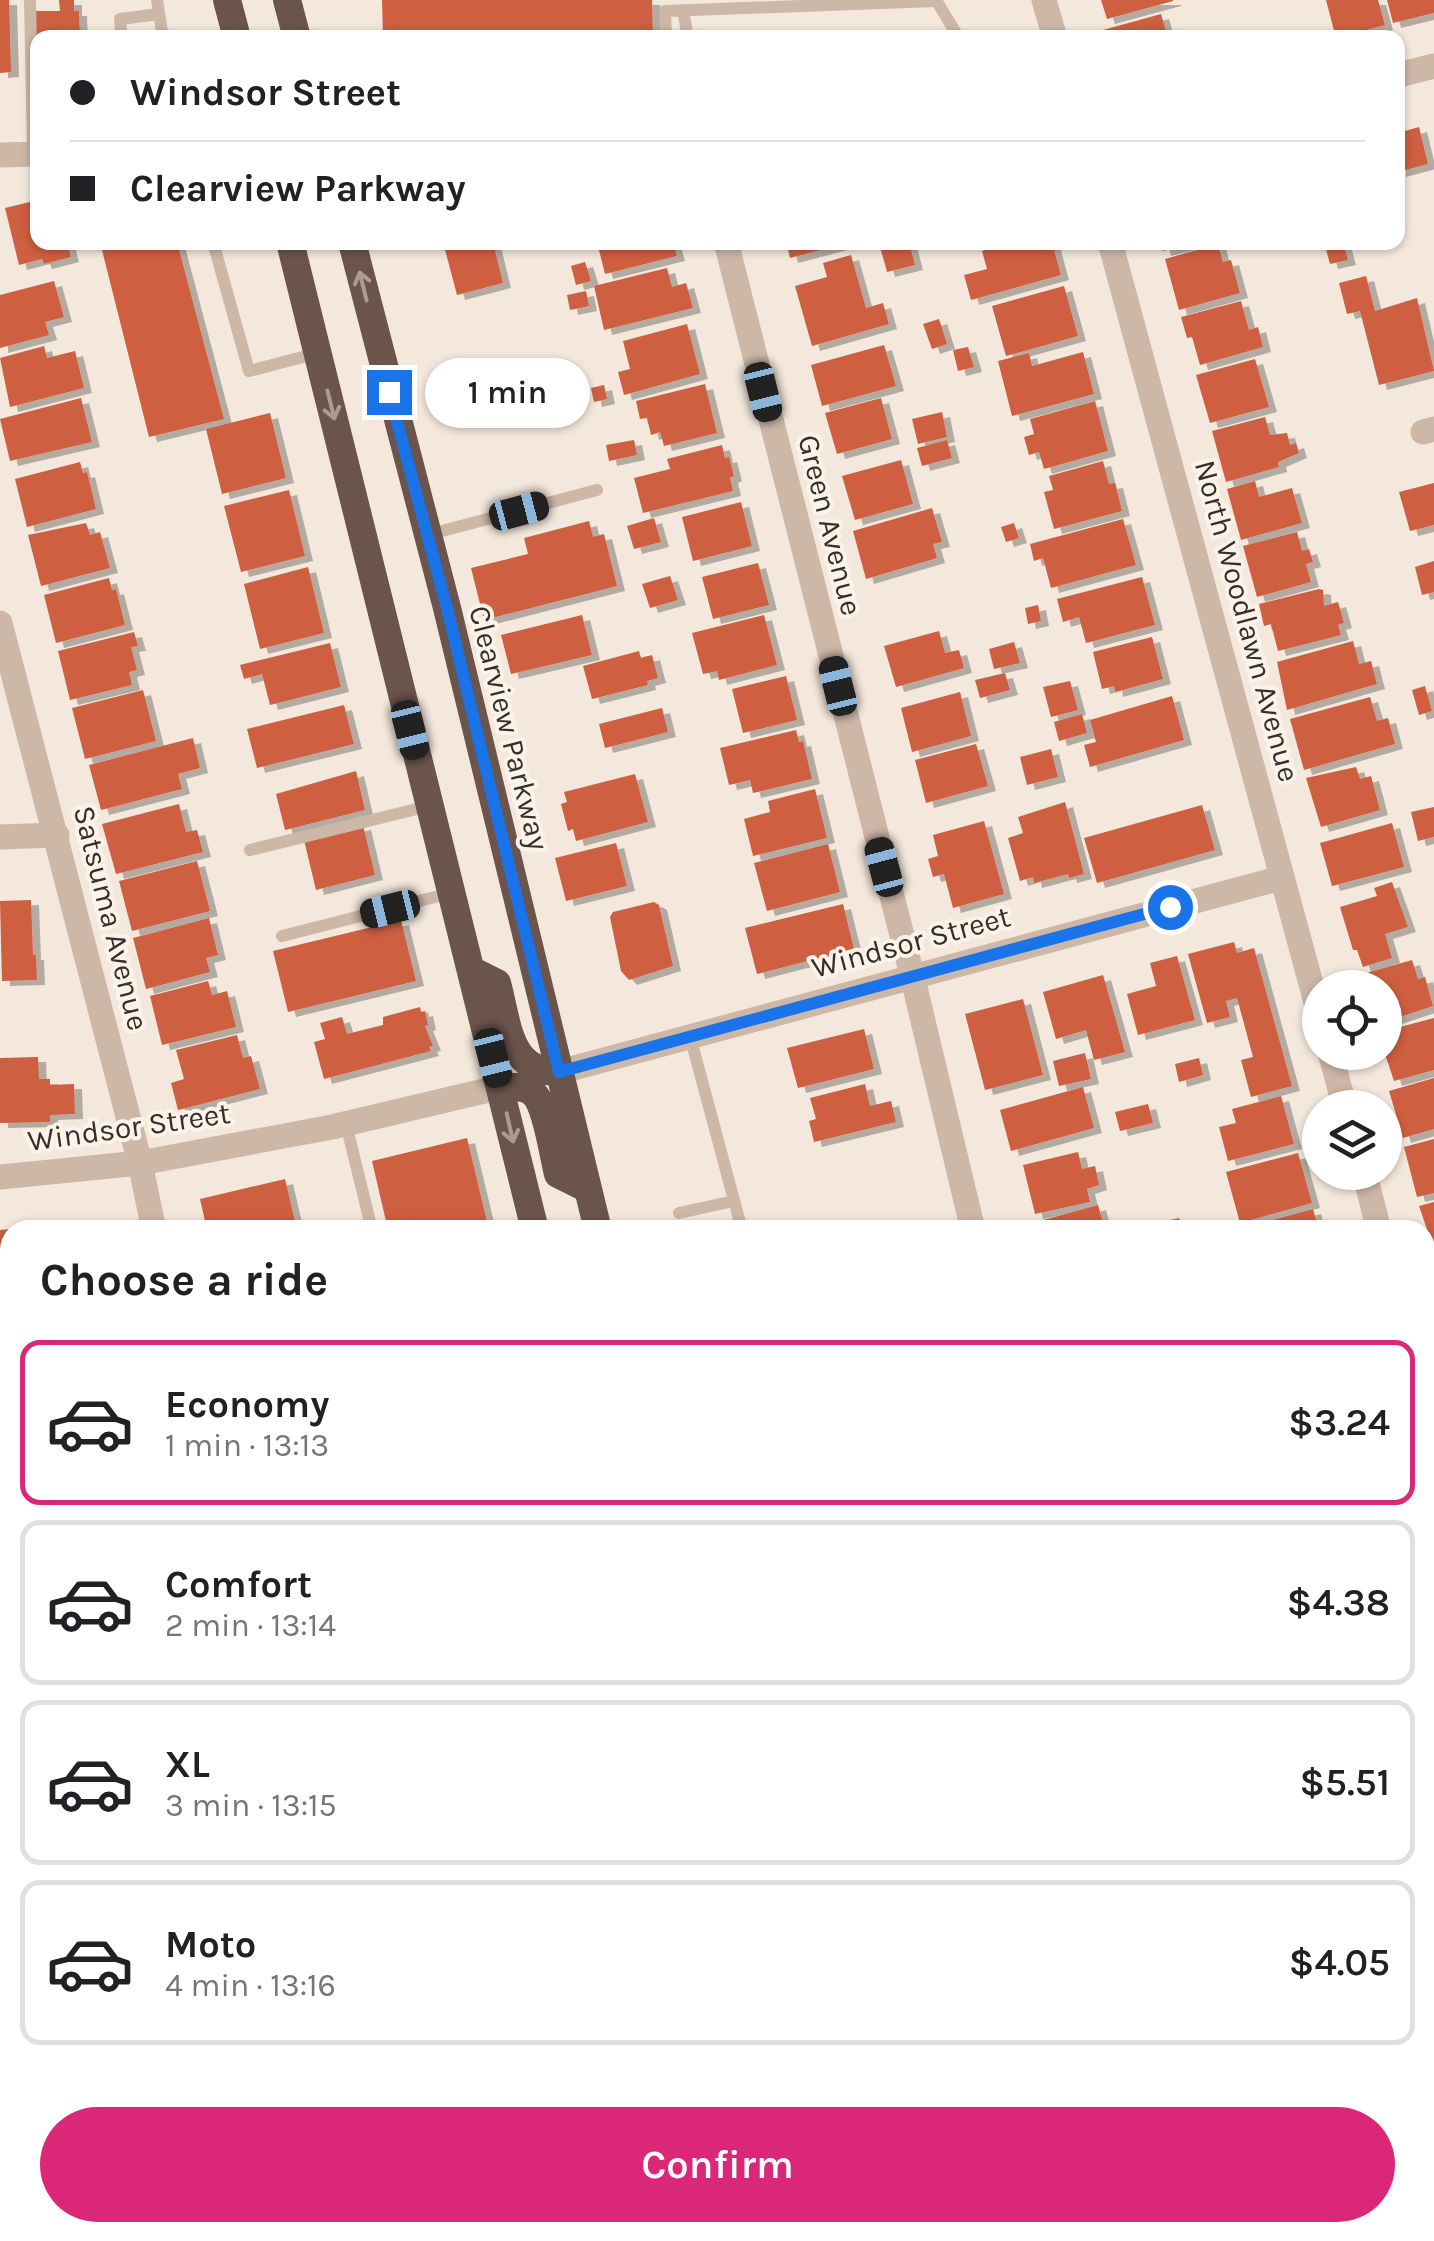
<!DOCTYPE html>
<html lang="en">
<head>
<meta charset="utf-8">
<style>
	body { margin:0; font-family:Karla,sans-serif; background:#f2f2f2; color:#202124; height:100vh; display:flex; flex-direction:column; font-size:38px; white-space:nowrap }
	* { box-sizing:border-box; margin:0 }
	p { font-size:32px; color:#757577 }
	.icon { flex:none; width:55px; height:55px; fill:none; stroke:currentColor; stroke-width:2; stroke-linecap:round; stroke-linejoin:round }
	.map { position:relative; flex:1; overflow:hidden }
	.side { position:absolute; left:0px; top:1220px; width:1435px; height:1022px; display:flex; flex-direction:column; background:#fff; border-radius:30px 30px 0 0; box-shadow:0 2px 8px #0004 }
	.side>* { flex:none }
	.guide { position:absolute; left:30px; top:30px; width:1375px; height:220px; border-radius:20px; box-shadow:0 2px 8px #0004; display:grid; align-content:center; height:220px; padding:0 40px; background:#fff }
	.buttons { position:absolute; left:1302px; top:970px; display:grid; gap:20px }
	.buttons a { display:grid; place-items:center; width:100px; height:100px; border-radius:50%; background:#fff; box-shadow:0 2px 8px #0004; font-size:50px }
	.end { position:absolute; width:45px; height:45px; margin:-22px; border:12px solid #1a73e8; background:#fff; box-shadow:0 0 0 5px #fff }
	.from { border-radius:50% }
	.bubble { position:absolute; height:70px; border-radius:35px; background:#fff; box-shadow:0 2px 8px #0004; font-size:32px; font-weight:600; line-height:70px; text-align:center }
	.car { position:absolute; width:30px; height:60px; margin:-30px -15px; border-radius:12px; box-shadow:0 0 8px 2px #0007; background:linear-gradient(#222 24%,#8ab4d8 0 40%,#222 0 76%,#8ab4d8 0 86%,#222 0) }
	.guide b { display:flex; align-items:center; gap:35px; height:95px; font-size:38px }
	.guide b+b { border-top:2px solid #e0e0e0 }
	.guide i { width:25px; height:25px; background:#202124 }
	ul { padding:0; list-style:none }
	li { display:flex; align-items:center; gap:30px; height:165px; margin:0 20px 15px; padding:0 20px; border:5px solid #e0e0e0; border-radius:20px }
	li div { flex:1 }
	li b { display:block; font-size:38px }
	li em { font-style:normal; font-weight:600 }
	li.current { border-color:#db2777 }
	li>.icon { width:90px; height:90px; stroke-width:1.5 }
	h2 { padding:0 40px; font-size:45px; line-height:120px }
	.action { display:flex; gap:20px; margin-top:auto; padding:20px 40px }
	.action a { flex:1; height:115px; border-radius:60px; background:#db2777; color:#fff; font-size:40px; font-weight:600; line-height:115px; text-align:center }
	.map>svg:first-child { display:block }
</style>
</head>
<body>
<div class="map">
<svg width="1434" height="2241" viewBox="0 0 1434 2241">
	<defs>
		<filter id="shadow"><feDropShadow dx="8" dy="5" stdDeviation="0" flood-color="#0004"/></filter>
	</defs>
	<rect width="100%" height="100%" fill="#f4e8dc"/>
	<path fill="#ce5f40" filter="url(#shadow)" d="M 0,0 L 9,0 L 11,72 L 0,73 Z
		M 59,0 L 74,0 L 74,11 L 79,11 L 80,38 L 38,38 L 38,93 L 31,11 L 60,11 Z
		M 382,0 L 652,0 L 653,38 L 383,38 Z
		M 1101,0 L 1173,0 L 1173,1 L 1107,19 Z
		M 1326,0 L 1378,0 L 1385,25 L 1336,38 Z
		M 1387,0 L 1434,0 L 1434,13 L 1393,23 Z
		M 1161,14 L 1168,38 L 1105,38 L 1103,30 Z
		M 1419,127 L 1428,164 L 1398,172 L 1398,133 Z
		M 38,200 L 38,242 L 67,242 L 71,257 L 44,264 L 42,259 L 19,265 L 5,208 Z
		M 100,242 L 177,242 L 224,419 L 149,437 Z
		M 443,242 L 493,242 L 503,283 L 457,295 Z
		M 597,242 L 673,242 L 677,256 L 605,274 Z
		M 786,242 L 844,242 L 844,244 L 790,258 Z
		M 909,242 L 915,265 L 887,272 L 879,243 Z
		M 1014,242 L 1052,242 L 1061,275 L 971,300 L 964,275 L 987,269 L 982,251 Z
		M 1161,242 L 1192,242 L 1192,244 L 1163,251 Z
		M 1324,242 L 1343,242 L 1348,260 L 1330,264 Z
		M 1218,244 L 1223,262 L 1231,260 L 1240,293 L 1179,310 L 1165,259 Z
		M 851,255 L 866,308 L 883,303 L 889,324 L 812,346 L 795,286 L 827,277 L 823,263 Z
		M 585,262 L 591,281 L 576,285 L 571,266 Z
		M 667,268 L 672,287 L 686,283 L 693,308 L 604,330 L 594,286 Z
		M 1366,276 L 1375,311 L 1417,298 L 1434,371 L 1379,385 L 1360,311 L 1347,314 L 1339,283 Z
		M 54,281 L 64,317 L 45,322 L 49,335 L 0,348 L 0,295 Z
		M 1064,286 L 1078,336 L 1006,356 L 992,306 Z
		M 586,291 L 589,306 L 570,310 L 567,295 Z
		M 1241,301 L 1249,330 L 1258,327 L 1263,347 L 1200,365 L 1192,337 L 1187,338 L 1181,317 Z
		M 939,319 L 947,344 L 932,349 L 923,324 Z
		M 687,324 L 700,374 L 624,395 L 618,372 L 630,369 L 623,341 Z
		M 884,345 L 896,386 L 822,406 L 811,365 Z
		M 44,346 L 47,358 L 75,351 L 84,388 L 10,407 L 0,358 Z
		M 968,347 L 974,367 L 958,371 L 953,350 Z
		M 1083,352 L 1094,394 L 1012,416 L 998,361 L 1029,353 L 1032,366 Z
		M 1255,359 L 1269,407 L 1210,423 L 1196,375 Z
		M 705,384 L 717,433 L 664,446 L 660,432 L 651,435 L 647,418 L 640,419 L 636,401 Z
		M 604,385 L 607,399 L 594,402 L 591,388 Z
		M 81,398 L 92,442 L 10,461 L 0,419 Z
		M 881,398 L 892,439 L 837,454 L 825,413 Z
		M 1095,401 L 1108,451 L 1044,469 L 1039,452 L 1029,455 L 1024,437 L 1034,434 L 1030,419 Z
		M 942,412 L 947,437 L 918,444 L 912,419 Z
		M 270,413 L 286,478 L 222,494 L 206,429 Z
		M 1265,417 L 1270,435 L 1287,433 L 1290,445 L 1296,443 L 1299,453 L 1278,462 L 1279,467 L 1226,482 L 1212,431 Z
		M 634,440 L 637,455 L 609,461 L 606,445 Z
		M 947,440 L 952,458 L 922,466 L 917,448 Z
		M 722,445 L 725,458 L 729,457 L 734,476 L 730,478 L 733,491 L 643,513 L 634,478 L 670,469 L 667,459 Z
		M 901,460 L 913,504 L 855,520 L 842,476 Z
		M 1103,461 L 1109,484 L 1115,483 L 1122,511 L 1054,529 L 1044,492 L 1053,490 L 1049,476 Z
		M 80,462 L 83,473 L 87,472 L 96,509 L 27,527 L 15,479 Z
		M 1255,481 L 1259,497 L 1292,488 L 1302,523 L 1241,540 L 1227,489 Z
		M 1434,483 L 1434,525 L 1410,531 L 1399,492 Z
		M 289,490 L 305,556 L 241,572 L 224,506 Z
		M 741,502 L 752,546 L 693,561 L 682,517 Z
		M 932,508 L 942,542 L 933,544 L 937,558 L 866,579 L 853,531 Z
		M 654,518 L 661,542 L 634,549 L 627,526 Z
		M 1123,519 L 1136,565 L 1051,588 L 1043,558 L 1034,561 L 1030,544 Z
		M 589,521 L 593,537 L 604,534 L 617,586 L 484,620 L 471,568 L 528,554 L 524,538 Z
		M 86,523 L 90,535 L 100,532 L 110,568 L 41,586 L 28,535 Z
		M 1014,523 L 1019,538 L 1006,542 L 1001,527 Z
		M 1297,532 L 1302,551 L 1309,549 L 1313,562 L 1306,564 L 1311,582 L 1257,597 L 1243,546 Z
		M 1434,561 L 1434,592 L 1422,595 L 1415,567 Z
		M 758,563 L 769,605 L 713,619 L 702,577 Z
		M 308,567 L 324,633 L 260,649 L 244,584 Z
		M 670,576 L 678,600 L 650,608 L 642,584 Z
		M 1142,577 L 1155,625 L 1086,643 L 1079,617 L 1063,622 L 1057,599 Z
		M 109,578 L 112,590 L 116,589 L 125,625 L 56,643 L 44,595 Z
		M 1319,589 L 1323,590 L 1324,606 L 1338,602 L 1344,623 L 1338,625 L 1341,635 L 1278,651 L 1271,624 L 1264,626 L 1259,604 Z
		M 1038,605 L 1041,621 L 1028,624 L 1025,608 Z
		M 582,615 L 592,655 L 511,674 L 501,635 Z
		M 764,615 L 777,665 L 719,680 L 717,671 L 703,674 L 692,633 Z
		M 939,631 L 945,653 L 959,650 L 964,668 L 896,687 L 884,646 Z
		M 134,632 L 138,646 L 131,647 L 137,670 L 129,672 L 132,685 L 70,700 L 58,651 Z
		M 1152,637 L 1163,679 L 1115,692 L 1114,686 L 1102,689 L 1093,652 Z
		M 1353,641 L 1359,664 L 1371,661 L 1377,684 L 1287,710 L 1277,662 Z
		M 1014,642 L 1020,663 L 994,669 L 989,649 Z
		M 330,643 L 341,687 L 270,705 L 262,674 L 244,679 L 240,665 Z
		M 639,651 L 641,658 L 652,655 L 658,678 L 647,681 L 648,685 L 592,699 L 583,666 Z
		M 1005,673 L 1010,690 L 980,698 L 975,680 Z
		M 786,676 L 797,720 L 743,733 L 732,689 Z
		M 1070,681 L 1078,710 L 1051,717 L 1043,687 Z
		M 1425,686 L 1432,711 L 1419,715 L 1412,690 Z
		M 143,690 L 156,741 L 85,759 L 72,708 Z
		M 960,692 L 971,736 L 912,752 L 901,708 Z
		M 1172,696 L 1184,740 L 1090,767 L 1084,745 L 1096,742 L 1090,720 Z
		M 1370,697 L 1377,721 L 1388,718 L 1395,744 L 1304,770 L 1290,719 Z
		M 344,705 L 354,744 L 257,768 L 247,729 Z
		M 662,708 L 668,732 L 605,748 L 599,724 Z
		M 1082,714 L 1087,733 L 1059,741 L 1054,722 Z
		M 796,730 L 799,742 L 803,741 L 812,779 L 753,793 L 750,780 L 729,785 L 720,748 Z
		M 193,738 L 200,768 L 178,774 L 182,789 L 101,810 L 89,765 Z
		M 976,744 L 988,786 L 926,803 L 915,760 Z
		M 1051,749 L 1058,777 L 1027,785 L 1020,757 Z
		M 1356,767 L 1360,779 L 1371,776 L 1380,810 L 1321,827 L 1306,778 Z
		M 356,771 L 365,810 L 285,830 L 276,794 Z
		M 635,774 L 648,822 L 576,841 L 573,829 L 568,831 L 561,804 L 567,802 L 564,792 Z
		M 815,789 L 827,838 L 753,856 L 744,819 L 770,812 L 768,801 Z
		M 1065,802 L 1084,874 L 1069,878 L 1068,874 L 1034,883 L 1033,877 L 1020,881 L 1008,838 L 1023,833 L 1018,817 Z
		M 179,804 L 186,832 L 197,830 L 203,852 L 116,874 L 102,824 Z
		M 1202,805 L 1215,850 L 1097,883 L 1084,838 Z
		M 1434,807 L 1434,837 L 1418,841 L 1411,812 Z
		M 984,821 L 1004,894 L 953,908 L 944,874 L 933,877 L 928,859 L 938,856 L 933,835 Z
		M 1392,823 L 1404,867 L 1332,886 L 1320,843 Z
		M 363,825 L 375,875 L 316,890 L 304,840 Z
		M 616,843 L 627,886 L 566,901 L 555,858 Z
		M 828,844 L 840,892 L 767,911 L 754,863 Z
		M 197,861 L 210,911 L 132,931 L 119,881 Z
		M 1392,882 L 1408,927 L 1385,934 L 1392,958 L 1363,967 L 1357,950 L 1353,950 L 1340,907 L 1377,896 L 1374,888 Z
		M 31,900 L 33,955 L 36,955 L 37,980 L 2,981 L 0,901 Z
		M 654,902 L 659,905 L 673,966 L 629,980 L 621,971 L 610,917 L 613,912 Z
		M 843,904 L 854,949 L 757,974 L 745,928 Z
		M 209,918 L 218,955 L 206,958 L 210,972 L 146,989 L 133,938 Z
		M 401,920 L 416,981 L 288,1012 L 273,951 Z
		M 1234,942 L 1237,953 L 1254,948 L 1292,1086 L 1251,1097 L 1241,1060 L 1253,1057 L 1237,998 L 1226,1001 L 1230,1017 L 1207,1023 L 1188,954 Z
		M 1177,956 L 1195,1020 L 1138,1035 L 1127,994 L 1156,986 L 1150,963 Z
		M 1412,960 L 1418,979 L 1425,977 L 1433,1006 L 1385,1022 L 1385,988 L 1362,988 L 1359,975 Z
		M 1103,975 L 1125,1052 L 1094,1060 L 1086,1030 L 1056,1039 L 1043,992 Z
		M 208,981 L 212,995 L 227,991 L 236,1027 L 162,1045 L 150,996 Z
		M 1023,999 L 1043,1075 L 985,1090 L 965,1014 Z
		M 420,1007 L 421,1012 L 425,1011 L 428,1025 L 425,1026 L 433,1046 L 429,1047 L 431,1051 L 324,1079 L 314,1042 L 325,1039 L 320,1023 L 342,1017 L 347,1034 L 383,1025 L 383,1017 Z
		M 1434,1018 L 1434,1070 L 1394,1081 L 1385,1054 L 1385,1031 Z
		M 864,1029 L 874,1069 L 798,1088 L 787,1048 Z
		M 237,1035 L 243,1058 L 251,1056 L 260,1089 L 178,1110 L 171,1083 L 184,1079 L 176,1050 Z
		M 1085,1053 L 1091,1079 L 1059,1086 L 1053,1061 Z
		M 38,1057 L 39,1079 L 50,1079 L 50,1085 L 74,1084 L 75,1114 L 50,1115 L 50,1122 L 0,1123 L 0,1058 Z
		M 1199,1058 L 1203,1075 L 1179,1082 L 1175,1064 Z
		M 1434,1078 L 1434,1129 L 1403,1138 L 1389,1091 Z
		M 865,1084 L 870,1106 L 891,1101 L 896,1122 L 814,1142 L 809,1121 L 816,1119 L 810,1098 Z
		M 1083,1087 L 1094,1128 L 1011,1151 L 1000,1110 Z
		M 1281,1096 L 1294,1144 L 1228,1161 L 1219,1127 L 1236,1123 L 1232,1109 Z
		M 1148,1104 L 1153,1123 L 1120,1131 L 1115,1112 Z
		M 467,1138 L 489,1230 L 388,1230 L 372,1161 Z
		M 1434,1139 L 1434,1193 L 1417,1197 L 1404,1147 Z
		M 1078,1152 L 1082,1169 L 1095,1166 L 1099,1185 L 1087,1189 L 1090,1202 L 1035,1214 L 1023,1165 Z
		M 1298,1153 L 1312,1203 L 1240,1223 L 1226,1172 Z
		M 285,1179 L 297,1230 L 207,1230 L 200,1199 Z
		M 1434,1202 L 1434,1247 L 1433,1247 L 1419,1206 Z
		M 1098,1205 L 1105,1230 L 1027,1230 L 1025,1225 Z
		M 1313,1209 L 1319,1230 L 1240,1230 L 1240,1229 Z
		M 1179,1218 L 1183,1230 L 1160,1230 L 1158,1223 Z
		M 10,1229 L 10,1306 L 0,1307 L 0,1230 Z
		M 10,1393 L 10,1445 L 0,1446 L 0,1394 Z
		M 10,1453 L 10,1503 L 0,1504 L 0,1454 Z
		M 1434,1673 L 1434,1726 L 1425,1728 L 1425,1675 Z
		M 0,1720 L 10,1732 L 10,1790 L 0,1778 Z
		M 1434,1735 L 1434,1789 L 1425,1791 L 1425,1737 Z
		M 1434,1797 L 1434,1843 L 1425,1846 L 1425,1800 Z
		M 7,1900 L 10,1904 L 10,1947 L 0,1936 L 0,1906 Z
		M 1434,1940 L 1434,2007 L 1431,2010 L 1425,1989 L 1425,1942 Z
		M 0,2036 L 6,2042 L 10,2038 L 10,2084 L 7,2087 L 0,2080 Z
		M 1434,2122 L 1434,2187 L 1425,2189 L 1425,2125 Z
		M 152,2232 L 249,2232 L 242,2241 L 162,2241 Z
		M 562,2232 L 614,2232 L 623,2238 L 621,2241 L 557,2241 Z
		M 813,2232 L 869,2232 L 870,2241 L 813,2241 Z
		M 879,2232 L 935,2232 L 935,2241 L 879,2241 Z
		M 999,2232 L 1064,2232 L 1065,2241 L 999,2241 Z
		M 1169,2232 L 1270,2232 L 1272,2239 L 1171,2241 Z"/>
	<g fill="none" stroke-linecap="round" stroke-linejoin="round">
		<path stroke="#cdb7a7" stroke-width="12" d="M 30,0 L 33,154
			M 157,0 L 163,38
			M 936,0 L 959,38
			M 683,10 L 688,38
			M 122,38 L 120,19 L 159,14
			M 666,38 L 665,11 L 936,1
			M 213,242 L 249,371 L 318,353
			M 427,535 L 597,490
			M 250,850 L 429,806
			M 282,936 L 451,893
			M 690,1036 L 742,1230
			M 346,1124 L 372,1230
			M 679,1213 L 734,1201
			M 653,1230 L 653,1229"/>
		<path stroke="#cdb7a7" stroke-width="25" d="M 1044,0 L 1055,38
			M 1398,75 L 1434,66
			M 0,155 L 38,154
			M 726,242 L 912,975 L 973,1230
			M 1110,242 L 1320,1017
			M 1423,432 L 1434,429
			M 0,623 L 140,1163 L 154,1230
			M 0,837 L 57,835
			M 1330,1052 L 1345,1108
			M 559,1072 L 1281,878
			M 1364,1172 L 1379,1230
			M 0,1177 L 140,1163 L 332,1127 L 501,1087
			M 1425,1408 L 1434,1442
			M 0,1582 L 10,1594
			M 1425,1893 L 1434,1891
			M 0,2160 L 10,2171
			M 70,2232 L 80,2241
			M 1117,2232 L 1118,2241"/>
		<path stroke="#6b544c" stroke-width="28" d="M 227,0 L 237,38
			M 287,0 L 297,38
			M 290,242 L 535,1230
			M 352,242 L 447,608 L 598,1230
			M 471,970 L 497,983 C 508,1023 508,1073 559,1072
			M 501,1087 C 511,1087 524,1085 533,1093 C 547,1105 553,1156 558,1174 L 588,1189
			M 687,2232 L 688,2241
			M 747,2232 L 748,2241"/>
	</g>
	<defs><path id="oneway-shaft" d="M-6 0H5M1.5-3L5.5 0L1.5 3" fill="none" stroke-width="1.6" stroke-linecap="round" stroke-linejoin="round" transform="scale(2.5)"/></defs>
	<g stroke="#ac9b93">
		<use href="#oneway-shaft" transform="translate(363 286) rotate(-104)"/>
		<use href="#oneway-shaft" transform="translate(331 405) rotate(76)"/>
		<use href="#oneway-shaft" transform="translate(510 1128) rotate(77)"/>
	</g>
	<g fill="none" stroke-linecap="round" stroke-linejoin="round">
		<path stroke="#1a73e8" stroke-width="12" d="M 389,392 L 447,608 L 559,1072 L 1170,907"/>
	</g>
	<g text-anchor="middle" stroke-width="8" stroke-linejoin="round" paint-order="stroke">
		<g font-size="30" fill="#392d28" stroke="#fbf2e9">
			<text transform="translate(830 525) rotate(76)" y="10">Green Avenue</text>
			<text transform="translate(1247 621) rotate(75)" y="10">North Woodlawn Avenue</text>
			<text transform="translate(509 728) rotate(76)" y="10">Clearview Parkway</text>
			<text transform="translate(111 918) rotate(76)" y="10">Satsuma Avenue</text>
			<text transform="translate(911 942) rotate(-15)" y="10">Windsor Street</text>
			<text transform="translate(129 1127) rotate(-8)" y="10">Windsor Street</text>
		</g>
	</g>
</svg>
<div class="buttons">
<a><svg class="icon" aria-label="locate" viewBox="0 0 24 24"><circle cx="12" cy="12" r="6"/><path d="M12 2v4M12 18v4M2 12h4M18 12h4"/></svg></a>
<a><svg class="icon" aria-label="layers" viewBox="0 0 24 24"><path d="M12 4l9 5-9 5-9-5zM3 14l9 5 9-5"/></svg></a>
</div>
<i class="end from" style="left:1170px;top:907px"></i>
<i class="end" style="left:389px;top:392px"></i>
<div class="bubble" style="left:425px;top:358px;width:165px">1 min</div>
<i class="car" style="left:763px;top:392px;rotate:166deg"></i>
<i class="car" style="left:519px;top:511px;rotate:75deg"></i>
<i class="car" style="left:838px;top:686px;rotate:346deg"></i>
<i class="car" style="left:410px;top:730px;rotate:166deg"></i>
<i class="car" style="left:884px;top:867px;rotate:345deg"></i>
<i class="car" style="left:390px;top:909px;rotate:256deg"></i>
<i class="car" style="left:493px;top:1058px;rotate:166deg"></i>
<div class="guide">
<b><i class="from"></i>Windsor Street</b>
<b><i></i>Clearview Parkway</b>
</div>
<section class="side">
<h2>Choose a ride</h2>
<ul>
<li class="current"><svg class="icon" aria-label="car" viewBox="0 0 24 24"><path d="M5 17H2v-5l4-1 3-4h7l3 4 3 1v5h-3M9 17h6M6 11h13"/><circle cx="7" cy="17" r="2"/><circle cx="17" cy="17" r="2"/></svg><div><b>Economy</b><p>1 min · 13:13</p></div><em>$3.24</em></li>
<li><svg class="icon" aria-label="car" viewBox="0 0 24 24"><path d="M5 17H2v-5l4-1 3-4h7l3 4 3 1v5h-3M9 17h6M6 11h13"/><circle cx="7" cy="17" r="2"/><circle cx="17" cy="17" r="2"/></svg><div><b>Comfort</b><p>2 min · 13:14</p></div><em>$4.38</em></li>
<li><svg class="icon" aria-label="car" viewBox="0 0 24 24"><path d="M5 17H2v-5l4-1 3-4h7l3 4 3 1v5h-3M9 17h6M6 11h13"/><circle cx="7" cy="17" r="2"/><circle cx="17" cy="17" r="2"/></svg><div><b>XL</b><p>3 min · 13:15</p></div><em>$5.51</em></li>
<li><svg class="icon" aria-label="car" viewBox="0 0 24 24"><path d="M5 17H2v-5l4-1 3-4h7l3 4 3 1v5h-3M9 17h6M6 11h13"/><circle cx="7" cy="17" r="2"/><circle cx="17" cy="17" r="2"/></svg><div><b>Moto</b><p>4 min · 13:16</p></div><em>$4.05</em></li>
</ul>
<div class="action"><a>Confirm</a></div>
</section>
</div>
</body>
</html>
